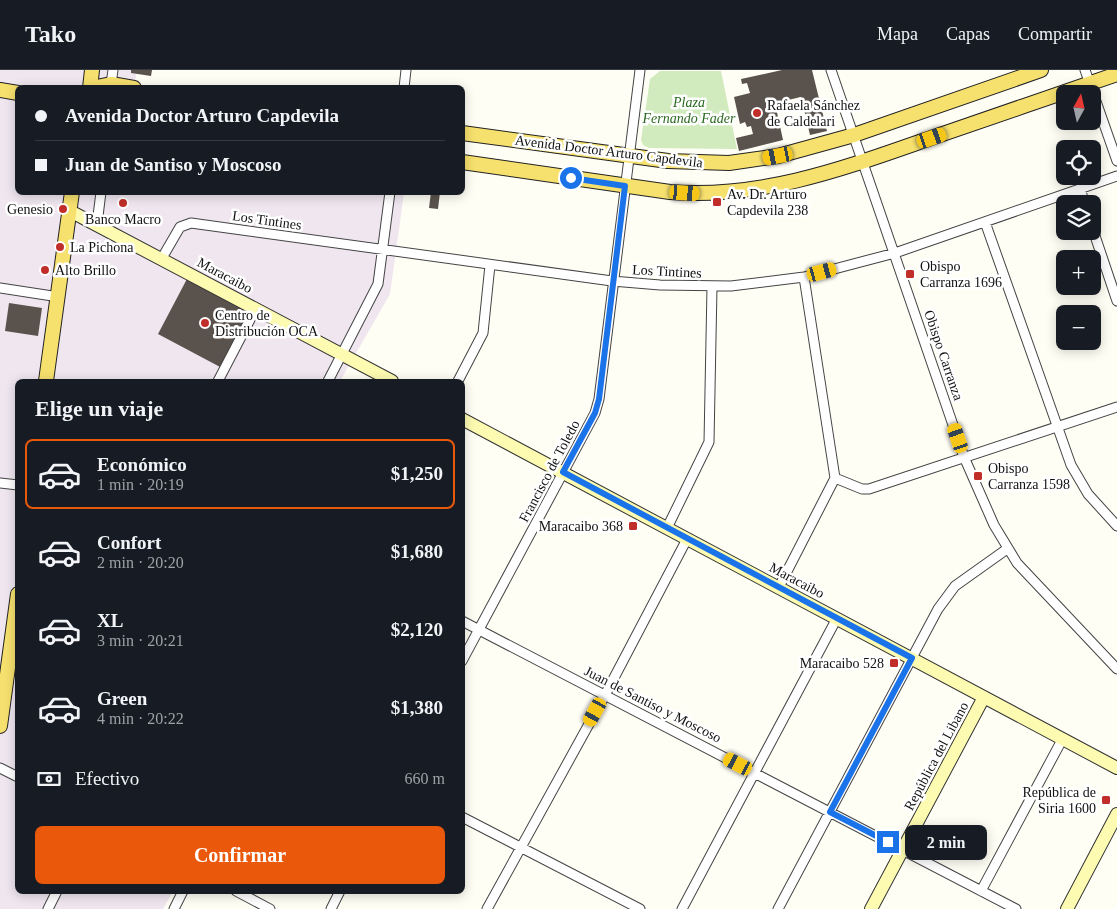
<!DOCTYPE html>
<html lang="es">
<head>
<meta charset="utf-8">
<style>
	body { margin:0; font-family:"Times New Roman",serif; background:#20242c; color:#f1f3f6; height:100vh; display:flex; flex-direction:column; font-size:19px; white-space:nowrap }
	* { box-sizing:border-box; margin:0 }
	p { font-size:16px; color:#9ea1a6 }
	.icon { flex:none; width:28px; height:28px; fill:none; stroke:currentColor; stroke-width:2; stroke-linecap:round; stroke-linejoin:round }
	.map { position:relative; flex:1; overflow:hidden }
	.sheet { position:absolute; left:15px; top:309px; width:450px; height:515px; display:flex; flex-direction:column; background:#171b24; border-radius:8px; box-shadow:0 2px 12px #0003 }
	.sheet>* { flex:none }
	.top-card { position:absolute; left:15px; top:15px; width:450px; height:110px; border-radius:8px; box-shadow:0 2px 12px #0003; display:grid; align-content:center; height:110px; padding:0 20px; background:#171b24 }
	.needle { width:32px; rotate:8deg }
	.tools { position:absolute; left:1056px; top:15px; display:grid; gap:10px }
	.tools a { display:grid; place-items:center; width:45px; height:45px; border-radius:8px; background:#171b24; box-shadow:0 2px 12px #0003; font-size:25px }
	.end { position:absolute; width:22px; height:22px; margin:-11px; border:6px solid #1a73e8; background:#fff; box-shadow:0 0 0 2px #fff }
	.from { border-radius:50% }
	.bubble { position:absolute; height:35px; border-radius:8px; background:#171b24; box-shadow:0 2px 12px #0003; font-size:16px; font-weight:800; line-height:35px; text-align:center }
	.car { position:absolute; width:15px; height:30px; margin:-15px -8px; border-radius:6px; box-shadow:0 0 4px 1px #0007; background:linear-gradient(#f5c518 24%,#345 0 40%,#f5c518 0 76%,#345 0 86%,#f5c518 0) }
	.top-card b { display:flex; align-items:center; gap:18px; height:48px; font-size:19px }
	.top-card b+b { border-top:1px solid #363941 }
	.top-card i { width:12px; height:12px; background:#f1f3f6 }
	ul { padding:0; list-style:none }
	li { display:flex; align-items:center; gap:15px; height:70px; margin:0 10px 8px; padding:0 10px; border:2px solid transparent; border-radius:8px }
	li div { flex:1 }
	li b { display:block; font-size:19px }
	li em { font-style:normal; font-weight:800 }
	li.on { border-color:#ea580c }
	li>.icon { width:45px; height:45px; stroke-width:1.5 }
	h2 { padding:0 20px; font-size:22px; line-height:60px }
	.pay { display:flex; align-items:center; gap:12px; height:55px; padding:0 20px; font-size:19px }
	.pay p { margin-inline-start:auto }
	.action { display:flex; gap:10px; margin-top:auto; padding:10px 20px }
	.action a { flex:1; height:58px; border-radius:8px; background:#ea580c; color:#fff; font-size:20px; font-weight:800; line-height:58px; text-align:center }
	header { display:flex; align-items:center; gap:30px; box-sizing:border-box; height:70px; padding:0 25px; background:#171b24; border-bottom:1px solid #363941 }
	header strong { font-size:24px }
	nav { display:flex; gap:28px; margin-inline-start:auto; font-size:18px }
	.map>svg:first-child { display:block }
</style>
</head>
<body>
<header>
<strong>Tako</strong>
<nav><a>Mapa</a><a>Capas</a><a>Compartir</a></nav>
</header>
<div class="map">
<svg width="1117" height="839" viewBox="0 0 1117 839">
	<rect width="100%" height="100%" fill="#fffef5"/>
	<path fill="#efe6ef" d="M 0,0 L 137,0 L 134,17 L 18,18 L 18,122 L 404,123 L 390,224 L 340,311 L 18,311 L 18,821 L 173,821 L 163,839 L 0,839 Z"/>
	<path fill="#d1eabe" d="M 660,1 L 721,1 L 737,79 L 649,78 L 643,75 L 641,70 L 650,9 Z"/>
	<path fill="#5a534d" d="M 131,0 L 152,0 L 151,6 L 131,3 Z
		M 782,0 L 812,0 L 827,61 L 810,65 L 801,27 L 775,33 L 783,70 L 739,81 L 736,68 L 753,64 L 751,56 L 747,57 L 745,52 L 740,54 L 734,27 L 750,23 L 747,13 L 742,14 L 741,9 Z
		M 431,122 L 440,122 L 438,139 L 429,138 Z
		M 188,207 L 252,241 L 222,298 L 158,264 Z
		M 9,233 L 42,238 L 38,266 L 5,261 Z"/>
	<g fill="none" stroke-linecap="round" stroke-linejoin="round">
		<defs>
			<path id="street" d="M 831,0 L 964,387 L 994,455 L 1017,493 L 1117,599
				M 1085,0 L 1117,91
				M 111,14 L 113,0
				M 404,18 L 406,0
				M 1080,119 L 1085,134
				M 985,152 L 1071,395 L 1088,424 L 1117,456
				M 97,154 L 101,122
				M 1092,157 L 1117,231
				M 162,188 L 180,157 L 191,153 L 612,211 L 660,215 L 731,216 L 804,207 L 895,183 L 1117,106
				M 0,218 L 59,227
				M 218,311 L 256,238
				M 328,311 L 378,214 L 390,122
				M 458,311 L 483,263 L 490,195
				M 835,408 L 862,419 L 869,419 L 1117,337
				M 0,413 L 18,415
				M 667,458 L 709,372 L 712,217
				M 779,517 L 835,408 L 804,207
				M 462,551 L 1016,839
				M 462,591 L 595,343 L 599,329 L 640,0
				M 0,698 L 18,707
				M 462,747 L 640,839
				M 236,821 L 270,839
				M 981,821 L 1063,668
				M 48,839 L 57,821
				M 174,839 L 183,821
				M 331,839 L 340,821
				M 487,839 L 605,625 L 687,469
				M 682,839 L 837,548
				M 778,839 L 938,539 L 955,516 L 1007,479"/>
			<path id="secondary" d="M 70,141 L 392,311
				M 462,349 L 1117,698
				M 871,839 L 984,627
				M 1067,839 L 1117,744"/>
			<path id="primary" d="M 90,18 L 92,0
				M 92,18 L 111,14 L 134,18
				M 0,20 L 18,23
				M 462,63 L 668,91 L 729,93 L 778,86 L 854,65 L 1041,0
				M 462,92 L 670,122 C 763,129 845,98 931,68 C 993,47 1055,25 1117,4
				M 46,311 L 72,122
				M 0,656 L 18,524"/>
		</defs>
		<use href="#street" stroke="#444" stroke-width="11"/>
		<use href="#secondary" stroke="#333" stroke-width="14"/>
		<use href="#primary" stroke="#222" stroke-width="16"/>
		<use href="#street" stroke="#fff" stroke-width="9"/>
		<use href="#secondary" stroke="#fdfbb1" stroke-width="12"/>
		<use href="#primary" stroke="#f6e06e" stroke-width="14"/>
	</g>
	<g fill="none" stroke-linecap="round" stroke-linejoin="round">
		<path stroke="#1a73e8" stroke-width="6" d="M 571,108 L 625,116 L 599,329 L 595,343 L 563,402 L 912,588 L 830,742 L 888,772"/>
	</g>
	<g fill="#c12e29" stroke="#fff" stroke-width="2">
		<circle cx="757" cy="43" r="5"/>
		<rect x="712" y="127" width="10" height="10" rx="2.5"/>
		<circle cx="123" cy="133" r="5"/>
		<circle cx="63" cy="139" r="5"/>
		<circle cx="60" cy="177" r="5"/>
		<circle cx="45" cy="200" r="5"/>
		<rect x="905" y="199" width="10" height="10" rx="2.5"/>
		<circle cx="205" cy="253" r="5"/>
		<rect x="973" y="401" width="10" height="10" rx="2.5"/>
		<rect x="628" y="451" width="10" height="10" rx="2.5"/>
		<rect x="889" y="588" width="10" height="10" rx="2.5"/>
		<rect x="1101" y="725" width="10" height="10" rx="2.5"/>
	</g>
	<g text-anchor="middle" stroke-width="5" stroke-linejoin="round" paint-order="stroke">
		<g font-size="14" font-style="italic" fill="#2a6920" stroke="#fff">
			<text x="689" y="37">Plaza<tspan x="689" dy="16">Fernando Fader</tspan></text>
		</g>
		<g font-size="14" fill="#111" stroke="#fff" text-anchor="start">
			<text x="767" y="40">Rafaela Sánchez<tspan x="767" dy="16">de Caldelari</tspan></text>
			<text x="727" y="129">Av. Dr. Arturo<tspan x="727" dy="16">Capdevila 238</tspan></text>
			<text x="53" y="144" text-anchor="end">Genesio</text>
			<text x="123" y="154" text-anchor="middle">Banco Macro</text>
			<text x="70" y="182">La Pichona</text>
			<text x="920" y="201">Obispo<tspan x="920" dy="16">Carranza 1696</tspan></text>
			<text x="55" y="205">Alto Brillo</text>
			<text x="215" y="250">Centro de<tspan x="215" dy="16">Distribución OCA</tspan></text>
			<text x="988" y="403">Obispo<tspan x="988" dy="16">Carranza 1598</tspan></text>
			<text x="623" y="461" text-anchor="end">Maracaibo 368</text>
			<text x="884" y="598" text-anchor="end">Maracaibo 528</text>
			<text x="1096" y="727" text-anchor="end">República de<tspan x="1096" dy="16">Siria 1600</tspan></text>
		</g>
		<g font-size="14" fill="#111" stroke="#fff">
			<text transform="translate(609 81) rotate(7)" y="5">Avenida Doctor Arturo Capdevila</text>
			<text transform="translate(267 150) rotate(8)" y="5">Los Tintines</text>
			<text transform="translate(667 201) rotate(3)" y="5">Los Tintines</text>
			<text transform="translate(225 205) rotate(28)" y="5">Maracaibo</text>
			<text transform="translate(944 285) rotate(71)" y="5">Obispo Carranza</text>
			<text transform="translate(549 401) rotate(-62)" y="5">Francisco de Toledo</text>
			<text transform="translate(797 510) rotate(28)" y="5">Maracaibo</text>
			<text transform="translate(653 634) rotate(27)" y="5">Juan de Santiso y Moscoso</text>
			<text transform="translate(936 686) rotate(-62)" y="5">República del Libano</text>
		</g>
	</g>
</svg>
<div class="tools">
<a><svg class="needle" viewBox="-14 -14 28 28"><path d="M0-13l5 13h-10z" fill="#e53935"/><path d="M0 13l5-13h-10z" fill="#9ea1a6"/></svg></a>
<a><svg class="icon" aria-label="locate" viewBox="0 0 24 24"><circle cx="12" cy="12" r="6"/><path d="M12 2v4M12 18v4M2 12h4M18 12h4"/></svg></a>
<a><svg class="icon" aria-label="layers" viewBox="0 0 24 24"><path d="M12 4l9 5-9 5-9-5zM3 14l9 5 9-5"/></svg></a>
<a>+</a>
<a>−</a>
</div>
<i class="end from" style="left:571px;top:108px"></i>
<i class="end" style="left:888px;top:772px"></i>
<div class="bubble" style="left:905px;top:755px;width:82px">2 min</div>
<i class="car" style="left:932px;top:68px;rotate:71deg"></i>
<i class="car" style="left:778px;top:86px;rotate:259deg"></i>
<i class="car" style="left:685px;top:123px;rotate:94deg"></i>
<i class="car" style="left:822px;top:202px;rotate:75deg"></i>
<i class="car" style="left:958px;top:368px;rotate:341deg"></i>
<i class="car" style="left:595px;top:642px;rotate:209deg"></i>
<i class="car" style="left:738px;top:694px;rotate:297deg"></i>
<div class="top-card">
<b><i class="from"></i>Avenida Doctor Arturo Capdevila</b>
<b><i></i>Juan de Santiso y Moscoso</b>
</div>
<section class="sheet">
<h2>Elige un viaje</h2>
<ul>
<li class="on"><svg class="icon" aria-label="car" viewBox="0 0 24 24"><path d="M5 17H2v-5l4-1 3-4h7l3 4 3 1v5h-3M9 17h6M6 11h13"/><circle cx="7" cy="17" r="2"/><circle cx="17" cy="17" r="2"/></svg><div><b>Económico</b><p>1 min · 20:19</p></div><em>$1,250</em></li>
<li><svg class="icon" aria-label="car" viewBox="0 0 24 24"><path d="M5 17H2v-5l4-1 3-4h7l3 4 3 1v5h-3M9 17h6M6 11h13"/><circle cx="7" cy="17" r="2"/><circle cx="17" cy="17" r="2"/></svg><div><b>Confort</b><p>2 min · 20:20</p></div><em>$1,680</em></li>
<li><svg class="icon" aria-label="car" viewBox="0 0 24 24"><path d="M5 17H2v-5l4-1 3-4h7l3 4 3 1v5h-3M9 17h6M6 11h13"/><circle cx="7" cy="17" r="2"/><circle cx="17" cy="17" r="2"/></svg><div><b>XL</b><p>3 min · 20:21</p></div><em>$2,120</em></li>
<li><svg class="icon" aria-label="car" viewBox="0 0 24 24"><path d="M5 17H2v-5l4-1 3-4h7l3 4 3 1v5h-3M9 17h6M6 11h13"/><circle cx="7" cy="17" r="2"/><circle cx="17" cy="17" r="2"/></svg><div><b>Green</b><p>4 min · 20:22</p></div><em>$1,380</em></li>
</ul>
<div class="pay"><svg class="icon" aria-label="cash" viewBox="0 0 24 24"><path d="M3 7h18v10H3z"/><circle cx="12" cy="12" r="2"/></svg>Efectivo<p>660 m</p></div>
<div class="action"><a>Confirmar</a></div>
</section>
</div>
</body>
</html>
